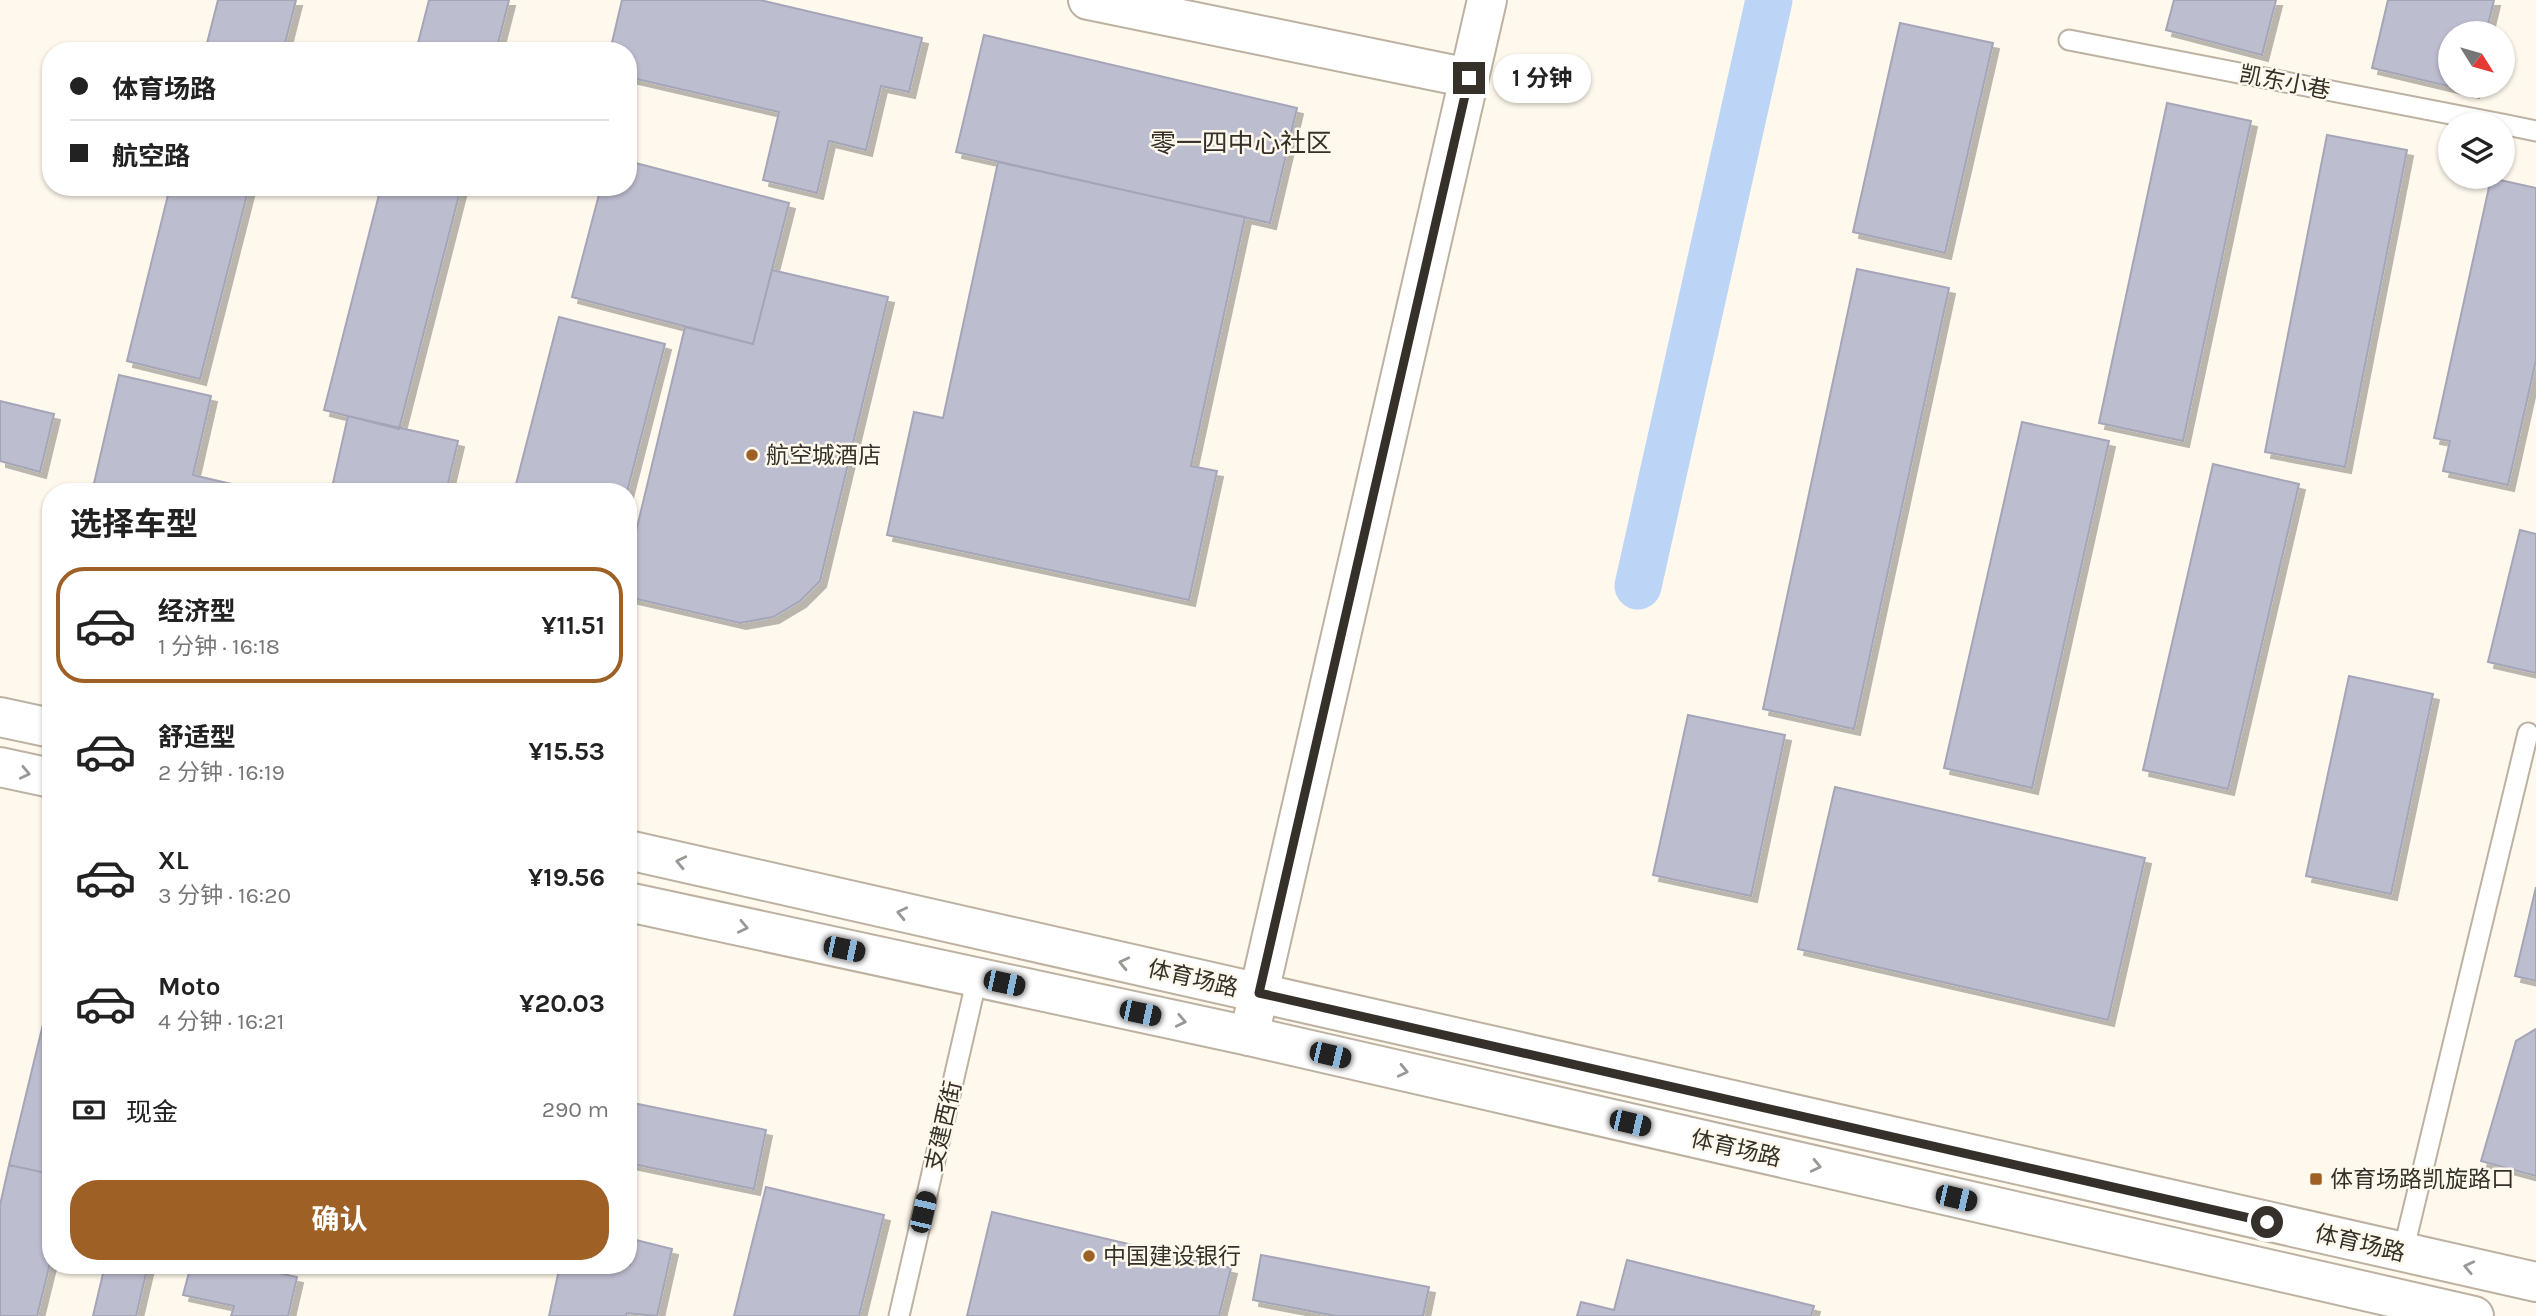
<!DOCTYPE html>
<html lang="zh">
<head>
<meta charset="utf-8">
<style>
	body { margin:0; font-family:Karla,"Noto Sans SC",sans-serif; background:#f6f6f6; color:#222; height:100vh; display:flex; flex-direction:column; font-size:26px; white-space:nowrap }
	* { box-sizing:border-box; margin:0 }
	p { font-size:23px; color:#767676 }
	.icon { flex:none; width:38px; height:38px; fill:none; stroke:currentColor; stroke-width:2; stroke-linecap:round; stroke-linejoin:round }
	.map { position:relative; flex:1; overflow:hidden }
	.details { position:absolute; left:42px; top:483px; width:595px; height:791px; display:flex; flex-direction:column; background:#fff; border-radius:28px; box-shadow:0 2px 5px #0004 }
	.details>* { flex:none }
	.hud { position:absolute; left:42px; top:42px; width:595px; height:154px; border-radius:28px; box-shadow:0 2px 5px #0004; display:grid; align-content:center; height:154px; padding:0 28px; background:#fff }
	.needle { width:46px; rotate:127deg }
	.fabs { position:absolute; left:2438px; top:21px; display:grid; gap:14px }
	.fabs a { display:grid; place-items:center; width:77px; height:77px; border-radius:50%; background:#fff; box-shadow:0 2px 5px #0004; font-size:35px }
	.end { position:absolute; width:32px; height:32px; margin:-16px; border:9px solid #35312a; background:#fff; box-shadow:0 0 0 4px #fff }
	.from { border-radius:50% }
	.bubble { position:absolute; height:49px; border-radius:24px; background:#fff; box-shadow:0 2px 5px #0004; font-size:23px; font-weight:700; line-height:49px; text-align:center }
	.car { position:absolute; width:21px; height:42px; margin:-21px -10px; border-radius:9px; box-shadow:0 0 5px 2px #0007; background:linear-gradient(#222 24%,#8ab4d8 0 40%,#222 0 76%,#8ab4d8 0 86%,#222 0) }
	.hud b { display:flex; align-items:center; gap:24px; height:66px; font-size:26px }
	.hud b+b { border-top:2px solid #e0e0e0 }
	.hud i { width:18px; height:18px; background:#222 }
	ul { padding:0; list-style:none }
	li { display:flex; align-items:center; gap:21px; height:116px; margin:0 14px 10px; padding:0 14px; border:4px solid transparent; border-radius:28px }
	li div { flex:1 }
	li b { display:block; font-size:26px }
	li em { font-style:normal; font-weight:700 }
	li.on { border-color:#9e6025 }
	li>.icon { width:63px; height:63px; stroke-width:1.5 }
	h2 { padding:0 28px; font-size:32px; line-height:84px }
	.pay { display:flex; align-items:center; gap:18px; height:77px; padding:0 28px; font-size:26px }
	.pay p { margin-inline-start:auto }
	.action { display:flex; gap:14px; margin-top:auto; padding:14px 28px }
	.action a { flex:1; height:80px; border-radius:28px; background:#9e6025; color:#fff; font-size:28px; font-weight:700; line-height:80px; text-align:center }
	.map>svg:first-child { display:block }
</style>
</head>
<body>
<div class="map">
<svg width="2536" height="1316" viewBox="0 0 2536 1316">
	<defs>
		<filter id="shadow"><feDropShadow dx="6" dy="6" stdDeviation="0" flood-color="#0004"/></filter>
	</defs>
	<rect width="100%" height="100%" fill="#fef8ed"/>
	<g fill="none" stroke-linecap="round" stroke-linejoin="round">
		<path stroke="#bcd5f6" stroke-width="47" d="M 1638,586 L 1769,0"/>
	</g>
	<path fill="#bdbdd0" stroke="#a5a5b8" stroke-width="2" filter="url(#shadow)" d="M 218,0 L 296,0 L 283,51 L 205,51 Z
		M 429,0 L 509,0 L 496,51 L 416,51 Z
		M 622,0 L 760,0 L 922,38 L 909,92 L 881,86 L 866,150 L 829,141 L 817,193 L 763,180 L 779,112 L 628,77 L 628,51 L 610,51 Z
		M 2174,0 L 2276,0 L 2262,55 L 2166,30 Z
		M 2388,0 L 2494,0 L 2486,33 L 2450,33 L 2450,86 L 2474,86 L 2473,92 L 2372,68 Z
		M 1900,23 L 1993,43 L 1945,253 L 1853,232 Z
		M 984,35 L 1297,108 L 1270,223 L 956,152 Z
		M 2167,103 L 2251,121 L 2183,441 L 2099,423 Z
		M 2327,135 L 2407,150 L 2345,467 L 2265,452 Z
		M 628,161 L 789,203 L 753,344 L 572,297 L 601,187 L 628,187 Z
		M 998,162 L 1245,217 L 1191,466 L 1217,471 L 1189,600 L 887,535 L 914,412 L 943,418 Z
		M 2491,178 L 2536,188 L 2536,360 L 2508,485 L 2443,471 L 2450,441 L 2434,438 Z
		M 170,187 L 249,187 L 200,379 L 127,361 Z
		M 381,187 L 461,187 L 399,429 L 324,410 Z
		M 1857,269 L 1949,288 L 1854,729 L 1763,709 Z
		M 772,270 L 888,297 L 820,581 L 800,601 L 773,617 L 740,623 L 628,597 L 628,565 L 685,327 L 753,344 Z
		M 559,317 L 665,344 L 627,492 L 514,492 Z
		M 119,375 L 211,396 L 193,475 L 266,492 L 92,492 Z
		M 0,401 L 54,414 L 40,472 L 0,461 Z
		M 348,416 L 458,441 L 446,492 L 331,492 Z
		M 2022,422 L 2109,441 L 2032,788 L 1944,768 Z
		M 2213,464 L 2299,484 L 2228,789 L 2143,770 Z
		M 2520,530 L 2536,534 L 2536,673 L 2488,662 Z
		M 2349,676 L 2433,694 L 2391,894 L 2306,876 Z
		M 1688,715 L 1785,735 L 1751,896 L 1653,875 Z
		M 1835,787 L 2145,858 L 2108,1020 L 1798,949 Z
		M 2536,887 L 2536,981 L 2515,976 Z
		M 51,991 L 51,1174 L 9,1165 Z
		M 2536,1029 L 2536,1176 L 2481,1161 L 2516,1041 Z
		M 628,1102 L 766,1130 L 754,1189 L 628,1163 Z
		M 9,1165 L 51,1174 L 51,1259 L 37,1316 L 0,1316 L 0,1205 Z
		M 766,1187 L 884,1215 L 859,1316 L 734,1316 Z
		M 992,1212 L 1231,1268 L 1219,1316 L 967,1316 Z
		M 636,1240 L 672,1249 L 657,1316 L 627,1313 L 626,1316 L 549,1316 L 560,1265 L 630,1265 Z
		M 1261,1255 L 1429,1287 L 1423,1316 L 1336,1316 L 1253,1300 Z
		M 1627,1260 L 1814,1306 L 1811,1316 L 1577,1316 L 1581,1302 L 1614,1310 Z
		M 105,1265 L 148,1265 L 136,1316 L 93,1316 Z
		M 191,1265 L 265,1265 L 264,1270 L 297,1277 L 288,1316 L 231,1316 L 234,1306 L 183,1295 Z"/>
	<g fill="none" stroke-linecap="round" stroke-linejoin="round">
		<defs>
			<path id="service" d="M 2069,40 L 2502,124
				M 2502,124 L 2536,131
				M 2403,1252 L 2528,733
				M 899,1316 L 977,978"/>
			<path id="minor" d="M 1088,0 L 1469,78
				M 1249,1036 L 1487,0"/>
			<path id="secondary" d="M 0,717 L 51,728
				M 0,767 L 51,778
				M 628,850 L 2536,1282
				M 628,902 L 1249,1036 L 2474,1316"/>
		</defs>
		<use href="#service" stroke="#bdb2a2" stroke-width="23"/>
		<use href="#minor" stroke="#bdb2a2" stroke-width="42"/>
		<use href="#secondary" stroke="#bdb2a2" stroke-width="42"/>
		<use href="#service" stroke="#fff" stroke-width="19"/>
		<use href="#minor" stroke="#fff" stroke-width="38"/>
		<use href="#secondary" stroke="#fff" stroke-width="38"/>
	</g>
	<defs><path id="oneway-chevron" d="M-2-3.5L2.5 0L-2 3.5" fill="none" stroke-width="1.6" stroke-linecap="round" stroke-linejoin="round" transform="scale(1.75)"/></defs>
	<g stroke="#9a9894">
		<use href="#oneway-chevron" transform="translate(25 773) rotate(12)"/>
		<use href="#oneway-chevron" transform="translate(681 862) rotate(-167)"/>
		<use href="#oneway-chevron" transform="translate(902 913) rotate(-167)"/>
		<use href="#oneway-chevron" transform="translate(743 927) rotate(12)"/>
		<use href="#oneway-chevron" transform="translate(1124 963) rotate(-167)"/>
		<use href="#oneway-chevron" transform="translate(1181 1021) rotate(12)"/>
		<use href="#oneway-chevron" transform="translate(1403 1071) rotate(13)"/>
		<use href="#oneway-chevron" transform="translate(1816 1166) rotate(13)"/>
		<use href="#oneway-chevron" transform="translate(2469 1267) rotate(-168)"/>
	</g>
	<g fill="none" stroke-linecap="round" stroke-linejoin="round">
		<path stroke="#35312a" stroke-width="9" d="M 1469,78 L 1259,993 L 2267,1222"/>
	</g>
	<g fill="#9e6025" stroke="#fef8ed" stroke-width="2.5">
		<circle cx="752" cy="455" r="7"/>
		<rect x="2309" y="1172" width="14" height="14" rx="3.5"/>
		<circle cx="1089" cy="1256" r="7"/>
	</g>
	<g text-anchor="middle" stroke-width="5" stroke-linejoin="round" paint-order="stroke">
		<g font-size="23" fill="#35312a" stroke="#fef8ed">
			<text transform="translate(2285 82) rotate(11)" y="8">凯东小巷</text>
			<text transform="translate(1193 978) rotate(13)" y="8">体育场路</text>
			<text transform="translate(943 1126) rotate(-77)" y="8">支建西街</text>
			<text transform="translate(1736 1148) rotate(13)" y="8">体育场路</text>
			<text transform="translate(2360 1243) rotate(13)" y="8">体育场路</text>
		</g>
		<g font-size="23" fill="#35312a" stroke="#fef8ed" text-anchor="start">
			<text x="766" y="463">航空城酒店</text>
			<text x="2330" y="1187">体育场路凯旋路口</text>
			<text x="1103" y="1264">中国建设银行</text>
		</g>
		<g font-size="26" fill="#35312a" stroke="#fef8ed">
			<text x="1241" y="152">零一四中心社区</text>
		</g>
	</g>
</svg>
<div class="fabs">
<a><svg class="needle" viewBox="-14 -14 28 28"><path d="M0-13l5 13h-10z" fill="#e53935"/><path d="M0 13l5-13h-10z" fill="#767676"/></svg></a>
<a><svg class="icon" aria-label="layers" viewBox="0 0 24 24"><path d="M12 4l9 5-9 5-9-5zM3 14l9 5 9-5"/></svg></a>
</div>
<i class="end from" style="left:2267px;top:1222px"></i>
<i class="end" style="left:1469px;top:78px"></i>
<div class="bubble" style="left:1493px;top:54px;width:98px">1 分钟</div>
<i class="car" style="left:844px;top:949px;rotate:102deg"></i>
<i class="car" style="left:1004px;top:983px;rotate:102deg"></i>
<i class="car" style="left:1140px;top:1013px;rotate:102deg"></i>
<i class="car" style="left:1330px;top:1055px;rotate:103deg"></i>
<i class="car" style="left:1630px;top:1123px;rotate:103deg"></i>
<i class="car" style="left:1956px;top:1198px;rotate:103deg"></i>
<i class="car" style="left:923px;top:1212px;rotate:13deg"></i>
<div class="hud">
<b><i class="from"></i>体育场路</b>
<b><i></i>航空路</b>
</div>
<section class="details">
<h2>选择车型</h2>
<ul>
<li class="on"><svg class="icon" aria-label="car" viewBox="0 0 24 24"><path d="M5 17H2v-5l4-1 3-4h7l3 4 3 1v5h-3M9 17h6M6 11h13"/><circle cx="7" cy="17" r="2"/><circle cx="17" cy="17" r="2"/></svg><div><b>经济型</b><p>1 分钟 · 16:18</p></div><em>¥11.51</em></li>
<li><svg class="icon" aria-label="car" viewBox="0 0 24 24"><path d="M5 17H2v-5l4-1 3-4h7l3 4 3 1v5h-3M9 17h6M6 11h13"/><circle cx="7" cy="17" r="2"/><circle cx="17" cy="17" r="2"/></svg><div><b>舒适型</b><p>2 分钟 · 16:19</p></div><em>¥15.53</em></li>
<li><svg class="icon" aria-label="car" viewBox="0 0 24 24"><path d="M5 17H2v-5l4-1 3-4h7l3 4 3 1v5h-3M9 17h6M6 11h13"/><circle cx="7" cy="17" r="2"/><circle cx="17" cy="17" r="2"/></svg><div><b>XL</b><p>3 分钟 · 16:20</p></div><em>¥19.56</em></li>
<li><svg class="icon" aria-label="car" viewBox="0 0 24 24"><path d="M5 17H2v-5l4-1 3-4h7l3 4 3 1v5h-3M9 17h6M6 11h13"/><circle cx="7" cy="17" r="2"/><circle cx="17" cy="17" r="2"/></svg><div><b>Moto</b><p>4 分钟 · 16:21</p></div><em>¥20.03</em></li>
</ul>
<div class="pay"><svg class="icon" aria-label="cash" viewBox="0 0 24 24"><path d="M3 7h18v10H3z"/><circle cx="12" cy="12" r="2"/></svg>现金<p>290 m</p></div>
<div class="action"><a>确认</a></div>
</section>
</div>
</body>
</html>
